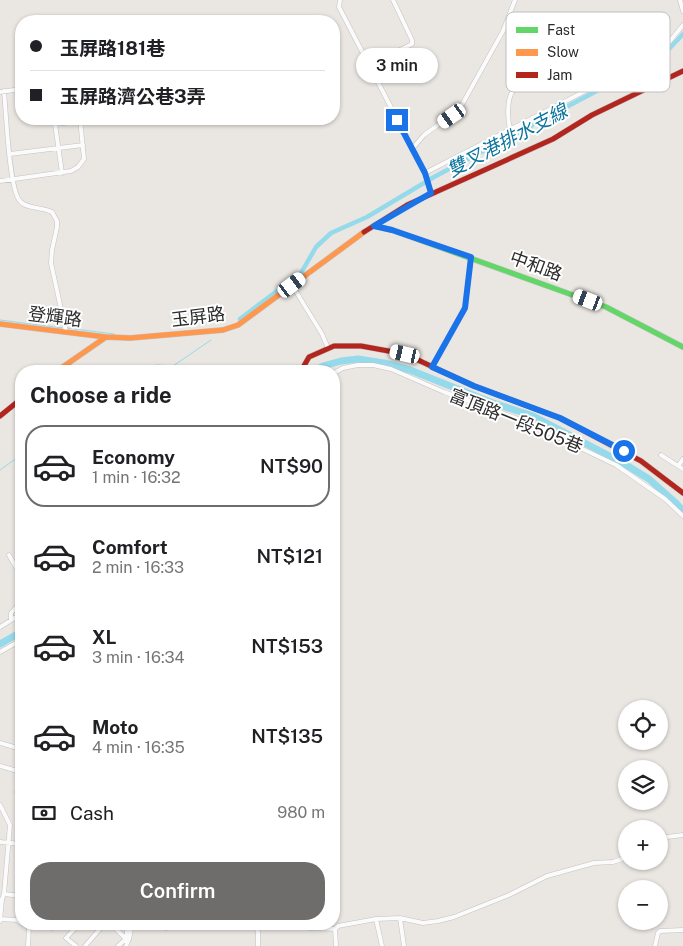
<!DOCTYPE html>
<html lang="en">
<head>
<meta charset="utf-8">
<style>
	body { margin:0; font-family:"Public Sans","Noto Sans TC",sans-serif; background:#f6f6f6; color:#202124; height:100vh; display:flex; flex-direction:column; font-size:19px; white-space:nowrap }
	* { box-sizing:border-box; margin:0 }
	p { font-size:16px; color:#757577 }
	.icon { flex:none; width:28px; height:28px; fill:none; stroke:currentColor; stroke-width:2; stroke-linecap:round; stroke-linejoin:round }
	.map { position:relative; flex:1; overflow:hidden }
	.panel { position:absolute; left:15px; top:365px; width:325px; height:565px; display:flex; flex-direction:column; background:#fff; border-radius:20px; box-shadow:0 1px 4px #0004 }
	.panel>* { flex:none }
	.hud { position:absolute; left:15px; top:15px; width:325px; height:110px; border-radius:20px; box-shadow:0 1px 4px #0004; display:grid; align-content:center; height:110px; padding:0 15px; background:#fff }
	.buttons { position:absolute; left:618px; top:700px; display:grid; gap:10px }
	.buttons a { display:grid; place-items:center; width:50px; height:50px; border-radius:50%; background:#fff; box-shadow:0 1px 4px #0004; font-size:25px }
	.end { position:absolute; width:22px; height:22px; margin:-11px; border:6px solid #1a73e8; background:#fff; box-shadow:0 0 0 2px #fff }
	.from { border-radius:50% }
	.bubble { position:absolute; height:35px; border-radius:18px; background:#fff; box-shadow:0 1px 4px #0004; font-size:16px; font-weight:600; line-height:35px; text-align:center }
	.car { position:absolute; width:15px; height:30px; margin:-15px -8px; border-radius:6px; box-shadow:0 0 4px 1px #0007; background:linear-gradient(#fff 24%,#345 0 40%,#fff 0 76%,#345 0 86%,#fff 0) }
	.hud b { display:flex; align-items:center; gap:18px; height:48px; font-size:19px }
	.hud b+b { border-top:1px solid #e0e0e0 }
	.hud i { width:12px; height:12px; background:#202124 }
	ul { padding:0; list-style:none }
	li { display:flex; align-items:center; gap:15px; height:82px; margin:0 10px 8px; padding:0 5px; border:2px solid transparent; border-radius:20px }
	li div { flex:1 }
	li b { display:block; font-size:19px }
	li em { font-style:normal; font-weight:600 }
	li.active { border-color:#6e6d6c }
	li>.icon { width:45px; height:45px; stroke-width:1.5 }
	h2 { padding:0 15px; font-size:22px; line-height:60px }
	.pay { display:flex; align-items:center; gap:12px; height:55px; padding:0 15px; font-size:19px }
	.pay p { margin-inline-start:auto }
	.primary-button { display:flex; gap:10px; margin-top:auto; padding:10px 15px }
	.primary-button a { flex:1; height:58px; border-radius:20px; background:#6e6d6c; color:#fff; font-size:20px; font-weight:600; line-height:58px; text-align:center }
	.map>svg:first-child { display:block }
</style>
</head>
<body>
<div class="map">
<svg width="683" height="946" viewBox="0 0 683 946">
	<rect width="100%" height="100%" fill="#eae6e2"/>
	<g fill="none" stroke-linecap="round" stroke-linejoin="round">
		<path stroke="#95daeb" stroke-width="1" d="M 0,320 L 63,328
			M 67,328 L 114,334
			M 147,371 L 156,365 L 173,366 L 211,340
			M 0,470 L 21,455"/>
		<path stroke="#95daeb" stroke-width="4.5" d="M 240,319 L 301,273 L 316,247 L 331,233 L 367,217 L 434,177 L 642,67 L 669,49 L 683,34"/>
		<path stroke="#95daeb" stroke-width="7" d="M 315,371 L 323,366 L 341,361 L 358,359 L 384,363 L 410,370 L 493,403 L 533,416 L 623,463 L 649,479 L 676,503 L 683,511
			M 0,644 L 21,632"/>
		<defs>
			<path id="street" d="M 340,0 L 339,7 L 425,173
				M 680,0 L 683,11
				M 369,65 L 412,44 L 412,40 L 393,0
				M 4,91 C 6,110 9,190 20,201 C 26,209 43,207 52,212 L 57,221 L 57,227 L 52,250 L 51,263 L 66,332
				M 0,92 L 21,89
				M 510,130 C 508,121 505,93 517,88 C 522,86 528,86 533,86
				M 412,149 L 424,135 L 459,110 L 503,31 L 515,0
				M 10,154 L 83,145
				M 62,173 L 55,124 L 80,121
				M 0,181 L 71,171 L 78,167 L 84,159 L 80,119
				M 431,193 L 425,173 L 650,58 L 666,46 L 683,25
				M 292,285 L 322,334 L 328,348
				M 432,367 L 465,308 L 471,257
				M 334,373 L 343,368 L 358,365 L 373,365 L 391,369 L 444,392 L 526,422 L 616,465 L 665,499 L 683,516
				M 661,455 L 683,469
				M 678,466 L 683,459
				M 9,555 L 21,576
				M 11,620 L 11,613 L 21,602
				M 0,627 L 21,614
				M 0,652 L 21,640
				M 0,743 L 21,749
				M 0,766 L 21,772
				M 17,792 L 21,778
				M 20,798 L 21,802
				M 0,805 L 10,825 L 4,894 L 2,899 L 0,921
				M 659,838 L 683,835
				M 0,842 L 21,844
				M 4,894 L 21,896
				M 400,918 L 404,946
				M 0,919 L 17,920 L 21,923
				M 376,919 L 382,946
				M 23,924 L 29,927 L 28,946
				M 111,924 L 126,939 L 118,946
				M 163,924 L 166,928
				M 255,924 L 258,932 L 258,946
				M 308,924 L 309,928 L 335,929
				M 52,928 L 53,924
				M 126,939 L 128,924
				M 76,946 L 66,938 L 79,924
				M 85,946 L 99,930
				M 126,946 L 129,939 L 132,924
				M 336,946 L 335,929 L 338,926 L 376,919 L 400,918 L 423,923 L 438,921 L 454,917 L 509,895 L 547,876 L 594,863 L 613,862 L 622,859 L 626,854
				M 655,946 L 658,933 L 660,931 L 683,930"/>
			<path id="fast" d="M 375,226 L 392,230 L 606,307 L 683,347"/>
			<path id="slow" d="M 0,324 L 106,337
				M 57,371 L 106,337 L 130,338 L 223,330 L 238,325 L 364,232"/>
			<path id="jam" d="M 364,232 L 407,205 L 553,139 L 592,115 L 683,71
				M 301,371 L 309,357 L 334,346 L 361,346 L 405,354 L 474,386 L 560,418 L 641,461 L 683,493
				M 0,416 L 21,399"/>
		</defs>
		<use href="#street" stroke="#c3c2c3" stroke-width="5"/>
		<use href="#fast" stroke="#c3c2c3" stroke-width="6"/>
		<use href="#slow" stroke="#c3c2c3" stroke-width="6"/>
		<use href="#jam" stroke="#c3c2c3" stroke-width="6"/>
		<use href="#street" stroke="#fcfbfb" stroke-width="4"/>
		<use href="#fast" stroke="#63d668" stroke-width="5"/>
		<use href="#slow" stroke="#ff974d" stroke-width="5"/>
		<use href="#jam" stroke="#b3261e" stroke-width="5"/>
	</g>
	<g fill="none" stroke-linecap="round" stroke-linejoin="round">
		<path stroke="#1a73e8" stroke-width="6" d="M 397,120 L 425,173 L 431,193 L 374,226 L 392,230 L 471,257 L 465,308 L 432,367 L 474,386 L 560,418 L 624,451"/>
	</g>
	<g text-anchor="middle" stroke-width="4" stroke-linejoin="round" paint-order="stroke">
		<g font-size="18" fill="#2c2c2c" stroke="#fff">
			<text transform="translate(536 266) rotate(20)" y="6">中和路</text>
			<text transform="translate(55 317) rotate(7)" y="6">登輝路</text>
			<text transform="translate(198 317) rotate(-7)" y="6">玉屏路</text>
			<text transform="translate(516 421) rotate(22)" y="6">富頂路一段505巷</text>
		</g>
		<g font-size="19" font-style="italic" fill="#0d759e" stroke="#fff">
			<text transform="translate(507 140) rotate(-28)" y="7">雙叉港排水支線</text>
		</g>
	</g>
	<rect x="506" y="12" width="164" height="80" rx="8" fill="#fff" stroke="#c0c0c0" stroke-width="1"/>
	<rect x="516" y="27" width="22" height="6" fill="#63d668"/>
	<rect x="516" y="49" width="22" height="7" fill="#ff974d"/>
	<rect x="516" y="72" width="22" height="6" fill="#b3261e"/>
	<g font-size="14" fill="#2c2c2c">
		<text x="547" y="35">Fast</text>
		<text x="547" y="57">Slow</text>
		<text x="547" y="80">Jam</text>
	</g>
</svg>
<div class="buttons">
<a><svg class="icon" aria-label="locate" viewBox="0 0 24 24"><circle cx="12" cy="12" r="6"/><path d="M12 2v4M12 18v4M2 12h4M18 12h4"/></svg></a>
<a><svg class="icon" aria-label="layers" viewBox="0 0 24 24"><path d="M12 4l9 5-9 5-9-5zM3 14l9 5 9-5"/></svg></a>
<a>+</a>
<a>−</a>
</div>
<i class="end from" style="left:624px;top:451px"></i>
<i class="end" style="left:397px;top:120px"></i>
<div class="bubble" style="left:356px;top:48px;width:82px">3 min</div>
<i class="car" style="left:452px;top:116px;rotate:235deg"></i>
<i class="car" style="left:292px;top:285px;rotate:53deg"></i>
<i class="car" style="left:588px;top:300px;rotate:291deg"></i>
<i class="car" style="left:405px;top:354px;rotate:283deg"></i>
<div class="hud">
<b><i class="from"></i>玉屏路181巷</b>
<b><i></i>玉屏路濟公巷3弄</b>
</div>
<section class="panel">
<h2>Choose a ride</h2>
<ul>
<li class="active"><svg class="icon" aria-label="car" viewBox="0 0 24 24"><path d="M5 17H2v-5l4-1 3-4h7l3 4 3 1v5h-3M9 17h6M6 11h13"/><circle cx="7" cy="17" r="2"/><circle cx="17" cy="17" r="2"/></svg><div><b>Economy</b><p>1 min · 16:32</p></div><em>NT$90</em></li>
<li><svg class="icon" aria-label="car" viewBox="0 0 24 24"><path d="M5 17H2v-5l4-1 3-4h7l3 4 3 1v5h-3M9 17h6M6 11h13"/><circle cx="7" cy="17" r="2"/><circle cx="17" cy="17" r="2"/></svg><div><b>Comfort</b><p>2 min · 16:33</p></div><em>NT$121</em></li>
<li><svg class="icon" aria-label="car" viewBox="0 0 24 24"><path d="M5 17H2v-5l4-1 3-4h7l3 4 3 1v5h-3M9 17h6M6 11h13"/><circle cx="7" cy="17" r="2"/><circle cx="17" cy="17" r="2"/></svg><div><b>XL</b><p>3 min · 16:34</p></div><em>NT$153</em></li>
<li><svg class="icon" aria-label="car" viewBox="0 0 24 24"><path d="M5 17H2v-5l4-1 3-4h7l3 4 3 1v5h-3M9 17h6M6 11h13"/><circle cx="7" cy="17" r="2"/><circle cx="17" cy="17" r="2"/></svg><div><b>Moto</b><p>4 min · 16:35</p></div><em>NT$135</em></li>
</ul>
<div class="pay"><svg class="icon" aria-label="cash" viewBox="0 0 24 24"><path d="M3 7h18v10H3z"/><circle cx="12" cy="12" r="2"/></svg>Cash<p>980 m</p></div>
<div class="primary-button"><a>Confirm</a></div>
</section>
</div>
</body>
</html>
